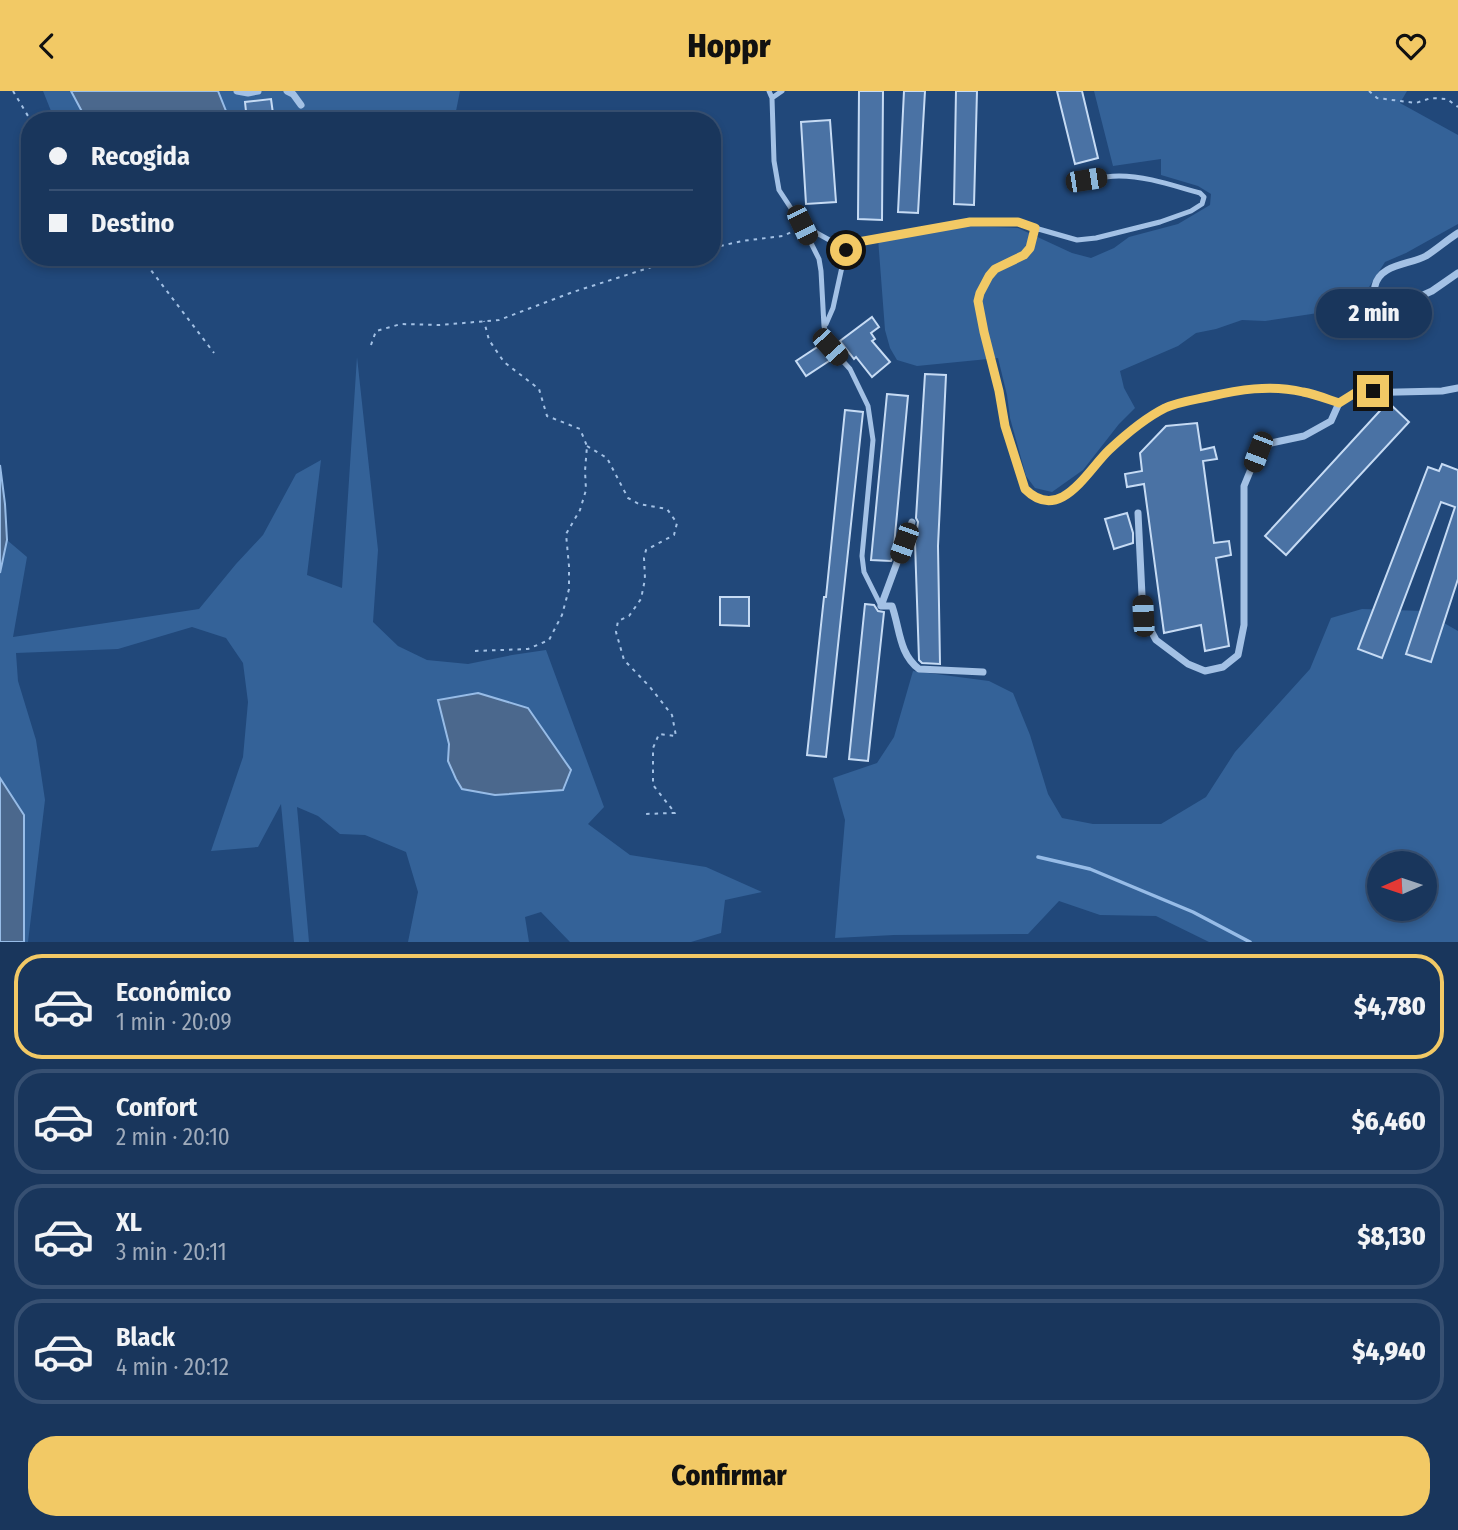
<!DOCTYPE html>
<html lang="es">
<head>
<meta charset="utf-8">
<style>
	body { margin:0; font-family:"Fira Sans Condensed",sans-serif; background:#264165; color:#f1f3f6; height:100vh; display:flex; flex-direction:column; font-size:26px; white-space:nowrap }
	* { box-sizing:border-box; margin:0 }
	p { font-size:23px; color:#9fabbb }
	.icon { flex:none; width:38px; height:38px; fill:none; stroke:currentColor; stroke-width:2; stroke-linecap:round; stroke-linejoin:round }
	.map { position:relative; height:851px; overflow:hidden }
	.sheet { display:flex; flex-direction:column; background:#19365c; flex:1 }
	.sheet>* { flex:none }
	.hud { position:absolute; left:21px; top:21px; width:700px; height:154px; border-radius:28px; box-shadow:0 4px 10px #0003,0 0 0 2px #375072; display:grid; align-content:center; height:154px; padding:0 28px; background:#19365c }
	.needle { width:46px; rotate:267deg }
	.tools { position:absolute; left:1367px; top:760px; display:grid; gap:14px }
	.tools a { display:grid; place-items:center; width:70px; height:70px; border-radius:50%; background:#19365c; box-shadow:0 4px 10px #0003,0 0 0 2px #375072; font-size:35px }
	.end { position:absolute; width:32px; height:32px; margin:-16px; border:9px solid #f2c965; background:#111; box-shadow:0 0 0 4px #111 }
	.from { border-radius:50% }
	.bubble { position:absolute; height:49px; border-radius:24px; background:#19365c; box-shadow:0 4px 10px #0003,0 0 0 2px #375072; font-size:23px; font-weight:800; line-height:49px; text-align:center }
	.car { position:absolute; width:21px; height:42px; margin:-21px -10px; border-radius:9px; box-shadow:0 0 5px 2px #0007; background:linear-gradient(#222 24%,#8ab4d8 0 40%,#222 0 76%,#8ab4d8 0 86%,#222 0) }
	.hud b { display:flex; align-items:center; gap:24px; height:66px; font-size:26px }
	.hud b+b { border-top:2px solid #375072 }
	.hud i { width:18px; height:18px; background:#f1f3f6 }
	ul { padding:12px 0 0; list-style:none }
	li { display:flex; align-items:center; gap:21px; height:105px; margin:0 14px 10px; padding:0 14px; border:4px solid #375072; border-radius:28px }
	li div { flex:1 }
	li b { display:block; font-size:26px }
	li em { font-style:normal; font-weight:800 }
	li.selected { border-color:#f2c965 }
	li>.icon { width:63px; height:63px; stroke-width:1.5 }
	.button { display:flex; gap:14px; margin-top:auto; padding:14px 28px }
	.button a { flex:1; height:80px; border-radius:28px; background:#f2c965; color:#111; font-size:28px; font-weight:800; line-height:80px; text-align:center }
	header { display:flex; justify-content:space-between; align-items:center; height:91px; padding:0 28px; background:#f2c965; color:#111; font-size:32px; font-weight:800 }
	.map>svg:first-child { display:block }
</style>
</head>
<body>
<header><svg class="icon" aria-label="back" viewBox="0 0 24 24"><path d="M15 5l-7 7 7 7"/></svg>Hoppr<svg class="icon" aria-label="heart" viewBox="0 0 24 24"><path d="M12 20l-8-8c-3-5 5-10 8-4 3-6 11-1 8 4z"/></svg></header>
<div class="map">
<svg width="1458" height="851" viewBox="0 0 1458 851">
	<rect width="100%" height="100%" fill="#21487a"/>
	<path fill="#346298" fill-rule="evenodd" d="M 43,0 L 460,0 L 456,20 L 389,30 L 55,30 Z
		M 1094,0 L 1407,0 L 1400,12 L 1458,44 L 1458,133 L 1406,162 L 1385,171 L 1362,207 L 1351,217 L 1265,230 L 1242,229 L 1216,238 L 1196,242 L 1178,255 L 1120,280 L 1124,297 L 1135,317 L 1119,333 L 1083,379 L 1052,401 L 1035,397 L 1026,385 L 1010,327 L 1007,304 L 998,267 L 917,275 L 897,269 L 890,257 L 885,239 L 878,147 L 970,135 L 1018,137 L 1072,162 L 1091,167 L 1114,157 L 1129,146 L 1178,133 L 1210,114 L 1211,103 L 1198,95 L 1161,84 L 1161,68 L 1113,75 Z
		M 357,266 L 378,459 L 373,531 L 398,555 L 427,569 L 468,573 L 512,564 L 546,559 L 604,716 L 588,733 L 630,764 L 706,776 L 762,801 L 725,809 L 721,842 L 691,851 L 570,851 L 541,821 L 525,826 L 529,851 L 408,851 L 418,801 L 406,761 L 365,744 L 340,743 L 318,725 L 297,716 L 309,851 L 294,851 L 281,713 L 258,756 L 211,760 L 243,666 L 248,611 L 243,572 L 226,547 L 192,536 L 118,558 L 16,562 L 18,590 L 36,649 L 45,709 L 28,851 L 24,851 L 24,724 L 0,687 L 0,482 L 7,449 L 27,466 L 13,546 L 199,518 L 236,473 L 263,444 L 296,383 L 321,369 L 307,484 L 342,497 ZM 449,653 L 554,656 L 571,679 L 495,704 L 462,698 C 450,681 447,674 449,653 Z
		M 1362,518 L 1423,520 L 1458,540 L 1458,851 L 1209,851 L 1156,825 L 1100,824 L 1059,810 L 1028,843 L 894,844 L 835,847 L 845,729 L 833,687 L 877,672 L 894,646 L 913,580 L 989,590 L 1013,602 L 1030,644 L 1048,703 L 1062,727 L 1093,733 L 1161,733 L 1206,706 L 1235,661 L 1310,578 L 1331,527 ZM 1379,772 L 1424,772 L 1424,817 L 1379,817 Z"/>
	<path fill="#4b688d" stroke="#97bce7" stroke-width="2" d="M 71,0 L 218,0 L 230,30 L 87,30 Z
		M 0,374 L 5,413 L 7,449 L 0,482 Z
		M 478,602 L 528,617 L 571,679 L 563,699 L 495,704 L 462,698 L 456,688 L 448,670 L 449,653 L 438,609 Z
		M 0,687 L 24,724 L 24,851 L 0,851 Z"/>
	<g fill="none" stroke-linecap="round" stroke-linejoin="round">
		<path stroke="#97bce7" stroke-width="3.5" d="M 1038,766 L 1090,778 L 1193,821 L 1250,851"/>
	</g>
	<path fill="#4a72a4" stroke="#c6dbf4" stroke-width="2" d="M 859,0 L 883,0 L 882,129 L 858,128 Z
		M 904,0 L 925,0 L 918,122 L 898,121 Z
		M 956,0 L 977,0 L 974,114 L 954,113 Z
		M 1057,0 L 1082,0 L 1098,67 L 1075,73 Z
		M 271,8 L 274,30 L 247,30 L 245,11 Z
		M 830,29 L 836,111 L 806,113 L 801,31 Z
		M 872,226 L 879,236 L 871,242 L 875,248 L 872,250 L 890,271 L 872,286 L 856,266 L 854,268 L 840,250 Z
		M 822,253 L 832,268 L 806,285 L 796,270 Z
		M 925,283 L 946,284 L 938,455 L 940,573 L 922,572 L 919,569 L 915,452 L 918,431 L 916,427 Z
		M 887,303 L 908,305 L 893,466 L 891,470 L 871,469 Z
		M 1388,311 L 1409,331 L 1286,464 L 1265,445 Z
		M 845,319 L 863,321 L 826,666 L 807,664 L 824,506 L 826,506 Z
		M 1197,332 L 1201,359 L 1214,356 L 1217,368 L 1203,370 L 1214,452 L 1229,450 L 1231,464 L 1216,467 L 1229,555 L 1205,560 L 1201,534 L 1164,542 L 1144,393 L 1127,396 L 1125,383 L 1142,380 L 1140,362 L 1166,335 Z
		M 1442,373 L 1458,379 L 1458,488 L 1431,571 L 1406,563 L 1455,416 L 1441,411 L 1382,567 L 1358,558 L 1428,376 L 1439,380 Z
		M 1127,422 L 1133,442 L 1133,452 L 1114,458 L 1105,428 Z
		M 720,506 L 749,506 L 749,535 L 720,534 Z
		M 865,513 L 874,514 L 878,520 L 884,521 L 868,670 L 849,668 Z"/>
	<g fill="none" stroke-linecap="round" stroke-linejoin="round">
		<path stroke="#a3c1e5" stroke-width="2" stroke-dasharray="3.5 5" stroke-linecap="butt" d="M 13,0 L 31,30
			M 1369,0 L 1377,7 L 1416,12 L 1431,7 L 1447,8 L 1458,16
			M 712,157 L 742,150 L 783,145 L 796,139
			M 141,166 L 214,262
			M 371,254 L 376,240 L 401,233 L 440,234 L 499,229 L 573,201 L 683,166
			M 587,355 L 607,367 L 628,407 L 639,413 L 667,418 L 677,432 L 674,444 L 646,459 L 644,467 L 645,488 L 641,508 L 629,525 L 618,530 L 616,541 L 624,569 L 650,596 L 672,624 L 676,645 L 659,643 L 653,657 L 653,694 L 675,722 L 643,723
			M 475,560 L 528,558 L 549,549 L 562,524 L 569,498 L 569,475 L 566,443 L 580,419 L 586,399 L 585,380 L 587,355 L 580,338 L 547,325 L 539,298 L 504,271 L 489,249 L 484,230"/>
		<path stroke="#a3c1e5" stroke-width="5" d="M 769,0 L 772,7 L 774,70 L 779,99 L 802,134 L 819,168 L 821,180 L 824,235 L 830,256 L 850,278 L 868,315 L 873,349 L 862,465 L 864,481 L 881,515
			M 772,7 L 782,0
			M 804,135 L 833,151 L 847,153 L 970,131 L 1018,131 L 1035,137 L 1077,149 L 1096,147 L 1160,131 L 1191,120 L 1202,113 L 1204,106 L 1200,102 C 1174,95 1147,85 1119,85 C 1108,85 1097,87 1086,89
			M 1035,137 L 1030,157 L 1024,164 L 1018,168 L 995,178 L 989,185 L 980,202 L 978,210 L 984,241 L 999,300 L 1005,335 L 1025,398 C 1060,433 1087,380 1109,359 C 1126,344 1145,327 1165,317 C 1178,311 1193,309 1207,306 C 1238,298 1270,293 1303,301 C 1315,303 1327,308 1339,312
			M 826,233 L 833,217 L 847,153"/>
		<path stroke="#a3c1e5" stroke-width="7" d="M 237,0 L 248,2 L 258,0
			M 287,0 L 293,3 L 301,14
			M 1458,142 C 1447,149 1437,158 1426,165 C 1409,174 1380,173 1375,195 C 1373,203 1376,210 1380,216 L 1390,219 L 1432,200 L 1458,182
			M 1138,422 L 1143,525 L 1156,549 L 1188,573 L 1205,580 L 1223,576 L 1238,564 L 1244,534 L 1244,395 L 1258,361 L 1271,352 L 1304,345 L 1331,330 L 1339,312 L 1355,302 L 1442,300 L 1458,297
			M 912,431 L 881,515 L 892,515 C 900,538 899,563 919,578 L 983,581"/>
	</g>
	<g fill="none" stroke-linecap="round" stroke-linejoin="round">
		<path stroke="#f2c965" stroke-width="9" d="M 846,159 L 847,153 L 970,131 L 1018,131 L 1035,137 L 1030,157 L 1024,164 L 995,178 L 989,185 L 980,202 L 978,210 L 984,241 L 999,300 L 1005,335 L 1025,398 C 1060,433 1087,380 1109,359 C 1125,344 1145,327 1165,317 C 1178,311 1193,309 1207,306 C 1238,299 1270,293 1303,301 C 1315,303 1327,308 1339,312 L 1355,302 L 1373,300"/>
	</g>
</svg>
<div class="tools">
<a><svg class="needle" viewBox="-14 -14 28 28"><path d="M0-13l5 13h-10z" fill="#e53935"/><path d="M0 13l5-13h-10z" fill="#9fabbb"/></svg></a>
</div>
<i class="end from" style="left:846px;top:159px"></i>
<i class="end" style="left:1373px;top:300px"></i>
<div class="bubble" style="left:1316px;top:198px;width:116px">2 min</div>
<i class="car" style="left:1086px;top:89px;rotate:81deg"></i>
<i class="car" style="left:802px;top:134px;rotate:154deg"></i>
<i class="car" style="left:830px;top:256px;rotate:138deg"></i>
<i class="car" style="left:1258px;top:361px;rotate:201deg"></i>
<i class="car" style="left:904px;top:452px;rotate:200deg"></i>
<i class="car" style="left:1143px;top:525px;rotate:357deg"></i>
<div class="hud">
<b><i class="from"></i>Recogida</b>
<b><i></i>Destino</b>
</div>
</div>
<section class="sheet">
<ul>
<li class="selected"><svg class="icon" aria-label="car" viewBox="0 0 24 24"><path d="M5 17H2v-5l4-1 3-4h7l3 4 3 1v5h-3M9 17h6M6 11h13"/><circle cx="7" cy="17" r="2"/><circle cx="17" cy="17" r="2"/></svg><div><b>Económico</b><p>1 min · 20:09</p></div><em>$4,780</em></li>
<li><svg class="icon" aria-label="car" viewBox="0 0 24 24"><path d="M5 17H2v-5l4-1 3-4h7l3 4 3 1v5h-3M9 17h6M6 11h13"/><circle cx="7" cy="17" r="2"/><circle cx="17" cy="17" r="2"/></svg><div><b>Confort</b><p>2 min · 20:10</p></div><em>$6,460</em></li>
<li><svg class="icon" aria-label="car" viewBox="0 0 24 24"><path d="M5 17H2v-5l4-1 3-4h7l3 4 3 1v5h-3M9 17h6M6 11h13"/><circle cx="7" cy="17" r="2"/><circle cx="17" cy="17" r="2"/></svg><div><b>XL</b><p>3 min · 20:11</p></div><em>$8,130</em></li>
<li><svg class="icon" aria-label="car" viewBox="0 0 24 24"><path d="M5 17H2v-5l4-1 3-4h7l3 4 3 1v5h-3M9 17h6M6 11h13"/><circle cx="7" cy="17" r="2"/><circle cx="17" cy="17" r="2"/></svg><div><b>Black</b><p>4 min · 20:12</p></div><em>$4,940</em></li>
</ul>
<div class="button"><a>Confirmar</a></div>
</section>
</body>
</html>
